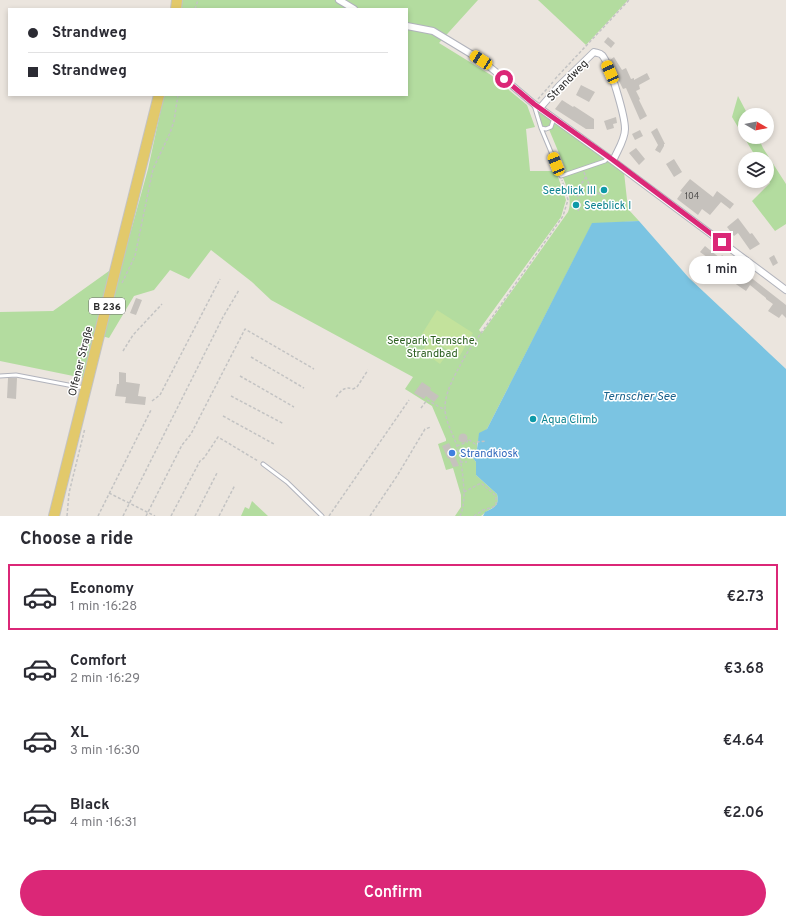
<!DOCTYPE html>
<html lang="en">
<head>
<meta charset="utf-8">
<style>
	body { margin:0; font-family:Overpass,sans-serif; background:#f7f7f7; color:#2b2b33; height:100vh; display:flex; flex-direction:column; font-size:15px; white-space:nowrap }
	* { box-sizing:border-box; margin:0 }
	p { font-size:13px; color:#7c7c81 }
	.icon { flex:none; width:22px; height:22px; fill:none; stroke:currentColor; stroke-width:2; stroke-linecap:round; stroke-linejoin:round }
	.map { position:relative; height:516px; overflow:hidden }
	.side { display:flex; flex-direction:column; background:#fff; flex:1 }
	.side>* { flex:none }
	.top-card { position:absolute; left:8px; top:8px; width:400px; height:88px; border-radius:0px; box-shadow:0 2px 6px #0003; display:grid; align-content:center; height:88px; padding:0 20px; background:#fff }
	.needle { width:26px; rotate:100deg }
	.controls { position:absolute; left:738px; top:108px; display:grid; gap:8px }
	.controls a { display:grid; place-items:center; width:36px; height:36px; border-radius:50%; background:#fff; box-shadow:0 2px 6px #0003; font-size:20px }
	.end { position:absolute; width:18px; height:18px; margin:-9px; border:5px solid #db2777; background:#fff; box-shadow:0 0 0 2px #fff }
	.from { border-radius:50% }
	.bubble { position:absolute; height:28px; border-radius:14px; background:#fff; box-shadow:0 2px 6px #0003; font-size:13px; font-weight:600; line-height:28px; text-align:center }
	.car { position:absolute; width:12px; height:24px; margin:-12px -6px; border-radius:5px; box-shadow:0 0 3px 1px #0007; background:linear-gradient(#f5c518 24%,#345 0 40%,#f5c518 0 76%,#345 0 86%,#f5c518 0) }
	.top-card b { display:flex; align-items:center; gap:14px; height:38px; font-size:15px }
	.top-card b+b { border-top:1px solid #e1e1e2 }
	.top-card i { width:10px; height:10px; background:#2b2b33 }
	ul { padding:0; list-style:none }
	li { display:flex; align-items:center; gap:12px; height:66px; margin:0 8px 6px; padding:0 12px; border:2px solid transparent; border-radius:0px }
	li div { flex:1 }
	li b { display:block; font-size:15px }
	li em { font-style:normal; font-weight:600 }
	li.on { border-color:#db2777 }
	li>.icon { width:36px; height:36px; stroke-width:1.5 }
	h2 { padding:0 20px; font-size:18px; line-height:48px }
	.button { display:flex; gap:8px; margin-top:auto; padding:8px 20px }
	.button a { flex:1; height:46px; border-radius:24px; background:#db2777; color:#fff; font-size:16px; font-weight:600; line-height:46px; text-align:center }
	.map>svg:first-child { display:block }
</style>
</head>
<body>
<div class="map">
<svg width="786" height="516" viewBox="0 0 786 516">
	<rect width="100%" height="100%" fill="#ebe5de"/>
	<path fill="#b3dc9f" d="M 182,0 L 478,0 L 439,43 L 491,75 L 527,105 L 535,127 L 526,129 L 530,171 L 556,171 L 566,200 L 561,217 L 479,330 L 482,333 L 568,212 C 573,199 566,185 561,173 L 566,170 L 548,127 L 543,128 L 538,113 L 539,111 L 541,111 L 624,172 L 628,209 L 639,221 L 592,224 L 487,429 L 477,442 L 477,449 L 473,458 L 476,462 L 476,475 L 497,494 C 500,507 494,506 486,512 C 484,513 483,515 481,516 L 455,516 L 461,507 L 461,495 L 453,468 L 446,470 L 438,444 L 446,441 L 446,439 L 432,406 L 405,389 L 413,377 L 271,300 L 252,282 L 211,250 L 189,279 L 170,270 L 154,290 L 134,296 L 109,338 L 102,336 L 148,169 L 164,95 L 407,95 L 407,9 L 181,9 Z
		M 538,0 L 628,0 L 586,45 Z
		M 738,96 L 748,115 L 745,115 L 745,137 L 758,137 L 763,148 L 786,184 L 786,224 L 775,231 L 752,201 L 770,183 L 767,177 L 767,159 L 757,159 L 732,117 Z
		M 116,266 L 88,379 L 0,361 L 0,312 L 53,311 Z
		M 252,501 L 268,516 L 241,516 L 245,507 L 249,509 Z"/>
	<path fill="#c3e29c" d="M 437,310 L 473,333 L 459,357 L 422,334 Z
		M 430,340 L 448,353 L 440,364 L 422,351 Z"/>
	<path fill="#7bc4e2" d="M 639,221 L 689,278 L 786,369 L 786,516 L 483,516 L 485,512 C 494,508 500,505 497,494 L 476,475 L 476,462 L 473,458 L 477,449 L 479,433 L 487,429 L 592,223 Z"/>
	<path fill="#c6c2bd" d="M 608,37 L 615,43 L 611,48 L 604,42 Z
		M 614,57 L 622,70 L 626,68 L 631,79 L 634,78 L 634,80 L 647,73 L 650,79 L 639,85 L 640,89 L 636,91 L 640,99 L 639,100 L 647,116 L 640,120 L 626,88 L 623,89 L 616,75 L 610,60 Z
		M 581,85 L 595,92 L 589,102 L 576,95 Z
		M 562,100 L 573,107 L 574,106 L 594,119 L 594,129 L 586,129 L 555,109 Z
		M 616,117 L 617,123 L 613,124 L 614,128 L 607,130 L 604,121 Z
		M 657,128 L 665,144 L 664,144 L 664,146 L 660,153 L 655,150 L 658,145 L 651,132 Z
		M 640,130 L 643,136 L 635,140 L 632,134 Z
		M 636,148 L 645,159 L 639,165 L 629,153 Z
		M 674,159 L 682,172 L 674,177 L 666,164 Z
		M 690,179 L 713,197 L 717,191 L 734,204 L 730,209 L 721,202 L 710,215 L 702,209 L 698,215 L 677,199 L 682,192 L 680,191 Z
		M 738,218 L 750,234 L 752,233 L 760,244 L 750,250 L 738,233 L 734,236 L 727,227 Z
		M 705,246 L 720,258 L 722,255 L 786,305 L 786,318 L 782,314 L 779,318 L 768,311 L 773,304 L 766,299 L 766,298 L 750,285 L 746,291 L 730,280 L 733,276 L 700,252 Z
		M 774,255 L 778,263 L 773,266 L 769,258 Z
		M 136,298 L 142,300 L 136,315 L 130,313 Z
		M 119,372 L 126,373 L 126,382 L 140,384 L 138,396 L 146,397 L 145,405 L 125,403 L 126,397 L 115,396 L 117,384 L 119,384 Z
		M 8,378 L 17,378 L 16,399 L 7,398 Z
		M 422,382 L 431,388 L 430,390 L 439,396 L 434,402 L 426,396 L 424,399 L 414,393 Z
		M458.5 438a4.5 4.5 0 1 1 9 0a4.5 4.5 0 1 1-9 0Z
		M 449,443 L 459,466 L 453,467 L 449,458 L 448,459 L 442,446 Z"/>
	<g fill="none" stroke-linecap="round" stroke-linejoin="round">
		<defs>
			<path id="lane" d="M 534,105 L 541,128 L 561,176 L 605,161 L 608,157
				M 541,128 L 546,129 L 551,127 L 554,118
				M 0,376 L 16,375 L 84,388
				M 263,464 L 287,482 L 322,516"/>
			<path id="street" d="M 339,0 L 354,9
				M 407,26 L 433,31 L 448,40 L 481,60 L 496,72 L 534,104 L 613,161 L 786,290
				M 540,108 L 559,86 L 594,52 C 597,53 600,53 602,55 C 610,64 625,116 625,129 C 625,140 617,151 613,161"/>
			<path id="primary" d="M 176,9 L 177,0
				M 54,516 L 159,95"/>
		</defs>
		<use href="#lane" stroke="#b1b3bc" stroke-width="5"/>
		<use href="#street" stroke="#b1b3bc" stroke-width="8"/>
		<use href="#primary" stroke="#c3c3c3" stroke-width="12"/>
		<path stroke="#c3c3c3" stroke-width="1.5" stroke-dasharray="3 2" stroke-linecap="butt" d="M 195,9 L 198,0
			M 555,79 L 629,0
			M 538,99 L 553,82
			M 584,172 C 588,184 593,192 605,197
			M 591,197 L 593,190
			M 578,211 L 581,205 C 575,189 576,192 586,177
			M 122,283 L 135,256 L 153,169 L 170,133 L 174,121 L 178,95
			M 123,351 L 133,335 L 162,304
			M 251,357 L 304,388
			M 240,376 L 294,407
			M 231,396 L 284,424
			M 336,397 C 341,391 344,386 353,389 L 357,387 L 368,370
			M 152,401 L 160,395 L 220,279
			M 421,408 L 427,400 L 445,410
			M 223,416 L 274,444
			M 457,446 L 467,442 L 468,439 L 475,444 L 477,442 L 486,441
			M 460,462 L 467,462
			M 464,492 L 481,483 L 496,496 L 496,505 L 493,507 L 483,510 L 474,516
			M 109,493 L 155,516
			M 67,516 L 69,493 L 85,428
			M 98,516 L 151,410
			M 123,516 L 223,317 L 239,290
			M 146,516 L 182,445 L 191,434 L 245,329 L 314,369
			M 171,516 L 200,461 L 204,458 L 218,437 L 258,461
			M 195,516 L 217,473
			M 219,516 L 235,485
			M 329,516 L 409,400
			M 370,516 L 397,476 L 425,429 L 431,427
			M 460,516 C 468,501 462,463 457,446 C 453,434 445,421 445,408 C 445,390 457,372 465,356 L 563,216 L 568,200 L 562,180"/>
		<use href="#lane" stroke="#fff" stroke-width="3"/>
		<use href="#street" stroke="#fff" stroke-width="6"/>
		<use href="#primary" stroke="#e2c96b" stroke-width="10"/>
	</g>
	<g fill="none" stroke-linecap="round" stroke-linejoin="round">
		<path stroke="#db2777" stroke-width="5" d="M 504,79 L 534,104 L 613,160 L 722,242"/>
	</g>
	<g fill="#0f9aa8" stroke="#fff" stroke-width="1.5">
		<circle cx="604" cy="190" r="4"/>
		<circle cx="576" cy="205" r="4"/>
		<circle cx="533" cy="419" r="4"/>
	</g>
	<circle fill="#3f7fe0" stroke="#fff" stroke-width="1.5" cx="452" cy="453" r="4"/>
	<g text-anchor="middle" stroke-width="3" stroke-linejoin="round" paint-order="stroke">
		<g font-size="9" fill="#51504f">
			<text x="692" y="199">104</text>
		</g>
		<rect fill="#fff" stroke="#6a6a6a" stroke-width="1" x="89" y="298" width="36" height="16" rx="3"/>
		<g font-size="10" font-weight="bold" fill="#2a2a2a">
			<text x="107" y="310">B 236</text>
		</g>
		<g font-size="11" fill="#2a2a2a" stroke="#fff">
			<text transform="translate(567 80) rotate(-46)" y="4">Strandweg</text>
			<text transform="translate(80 361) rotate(-76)" y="4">Olfener Straße</text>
		</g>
		<g font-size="11" fill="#0d838f" stroke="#fff" text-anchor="start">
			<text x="596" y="194" text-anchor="end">Seeblick III</text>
			<text x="584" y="209">Seeblick I</text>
			<text x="541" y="423">Aqua Climb</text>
		</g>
		<g font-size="11" fill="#2d6021" stroke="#fff">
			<text x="432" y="344">Seepark Ternsche,<tspan x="432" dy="13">Strandbad</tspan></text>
		</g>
		<g font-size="11" fill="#366cbe" stroke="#fff" text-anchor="start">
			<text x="460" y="457">Strandkiosk</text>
		</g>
		<g font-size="12" font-style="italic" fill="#1b638d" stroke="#fff">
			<text x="639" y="400">Ternscher See</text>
		</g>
	</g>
</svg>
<div class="controls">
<a><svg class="needle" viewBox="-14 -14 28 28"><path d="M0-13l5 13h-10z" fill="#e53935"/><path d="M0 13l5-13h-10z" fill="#7c7c81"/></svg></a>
<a><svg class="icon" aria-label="layers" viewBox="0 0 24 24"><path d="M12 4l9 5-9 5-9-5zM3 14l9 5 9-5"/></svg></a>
</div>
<i class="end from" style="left:504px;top:79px"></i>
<i class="end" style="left:722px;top:242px"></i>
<div class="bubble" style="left:689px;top:256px;width:66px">1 min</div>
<i class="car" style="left:481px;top:60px;rotate:303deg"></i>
<i class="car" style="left:610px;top:72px;rotate:336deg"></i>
<i class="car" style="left:556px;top:164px;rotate:338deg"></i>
<div class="top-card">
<b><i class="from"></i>Strandweg</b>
<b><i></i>Strandweg</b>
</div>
</div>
<section class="side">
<h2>Choose a ride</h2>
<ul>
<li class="on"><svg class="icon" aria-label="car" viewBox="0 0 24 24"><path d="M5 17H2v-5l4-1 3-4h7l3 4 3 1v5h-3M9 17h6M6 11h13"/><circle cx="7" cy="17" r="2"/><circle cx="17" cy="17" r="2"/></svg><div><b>Economy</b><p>1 min · 16:28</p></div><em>€2.73</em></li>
<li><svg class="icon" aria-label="car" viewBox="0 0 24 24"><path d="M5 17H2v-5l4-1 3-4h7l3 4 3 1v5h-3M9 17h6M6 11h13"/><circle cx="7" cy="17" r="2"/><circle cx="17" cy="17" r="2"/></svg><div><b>Comfort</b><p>2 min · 16:29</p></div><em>€3.68</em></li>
<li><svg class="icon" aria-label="car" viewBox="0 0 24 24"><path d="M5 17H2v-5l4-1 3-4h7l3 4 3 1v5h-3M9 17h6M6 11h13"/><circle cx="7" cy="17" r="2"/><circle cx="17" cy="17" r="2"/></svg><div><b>XL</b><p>3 min · 16:30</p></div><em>€4.64</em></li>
<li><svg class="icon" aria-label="car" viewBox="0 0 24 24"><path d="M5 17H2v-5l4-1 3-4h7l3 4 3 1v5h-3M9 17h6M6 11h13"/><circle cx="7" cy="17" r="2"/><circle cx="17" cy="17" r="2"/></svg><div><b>Black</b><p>4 min · 16:31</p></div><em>€2.06</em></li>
</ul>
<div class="button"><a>Confirm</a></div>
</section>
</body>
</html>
